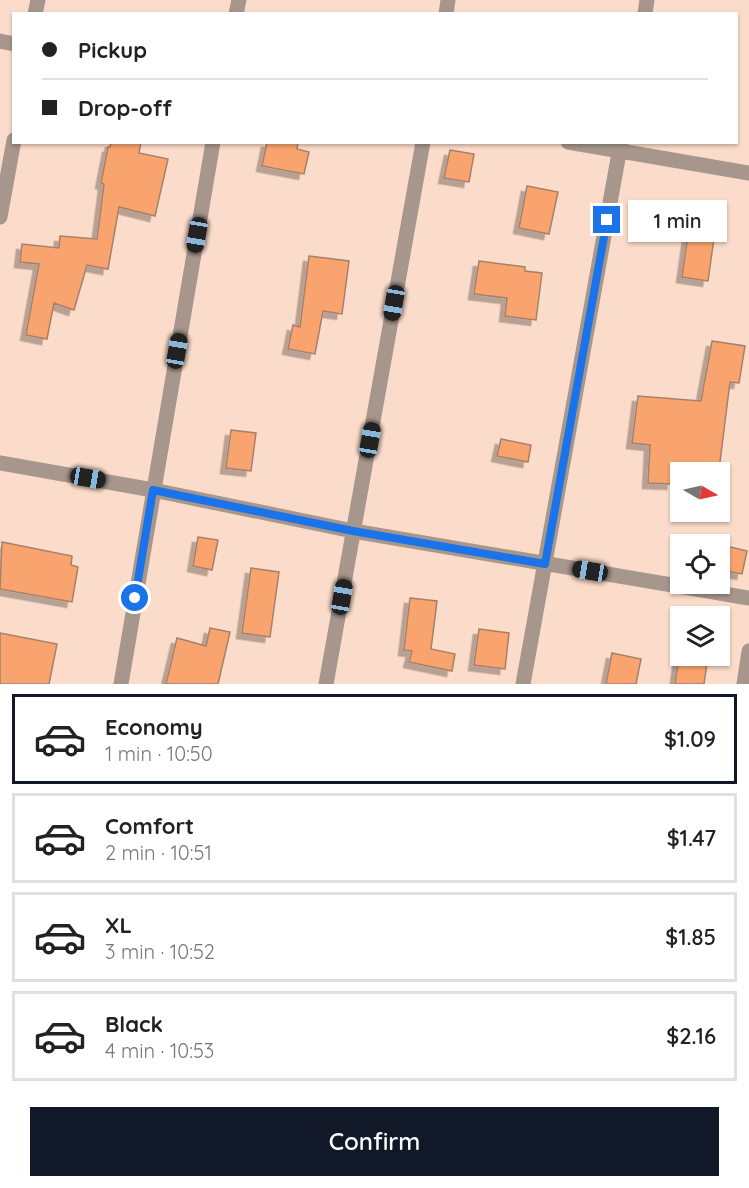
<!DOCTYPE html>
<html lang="en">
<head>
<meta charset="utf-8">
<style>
	body { margin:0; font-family:Quicksand,sans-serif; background:#f2f2f2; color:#222; height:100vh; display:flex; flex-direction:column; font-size:22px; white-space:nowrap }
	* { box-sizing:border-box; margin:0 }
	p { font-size:20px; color:#767676 }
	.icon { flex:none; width:33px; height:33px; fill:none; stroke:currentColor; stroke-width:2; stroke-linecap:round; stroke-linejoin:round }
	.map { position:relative; height:684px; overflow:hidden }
	.panel { display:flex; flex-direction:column; background:#fff; flex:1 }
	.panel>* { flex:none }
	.hud { position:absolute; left:12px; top:12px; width:726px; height:132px; border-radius:0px; box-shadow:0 2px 4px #0004; display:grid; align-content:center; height:132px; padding:0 30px; background:#fff }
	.needle { width:39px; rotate:99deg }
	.controls { position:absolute; left:670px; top:462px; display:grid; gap:12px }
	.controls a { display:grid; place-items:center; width:60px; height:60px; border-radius:0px; background:#fff; box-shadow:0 2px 4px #0004; font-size:30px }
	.end { position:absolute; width:27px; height:27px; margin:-14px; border:8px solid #1a73e8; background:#fff; box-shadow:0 0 0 3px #fff }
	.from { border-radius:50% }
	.bubble { position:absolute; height:42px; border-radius:0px; background:#fff; box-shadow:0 2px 4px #0004; font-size:20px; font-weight:600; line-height:42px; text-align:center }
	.car { position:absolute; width:18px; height:36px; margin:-18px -9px; border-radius:8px; box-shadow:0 0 4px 2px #0007; background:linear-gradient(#222 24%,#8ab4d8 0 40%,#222 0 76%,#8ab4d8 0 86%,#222 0) }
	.hud b { display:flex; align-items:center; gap:21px; height:57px; font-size:22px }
	.hud b+b { border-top:2px solid #e0e0e0 }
	.hud i { width:15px; height:15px; background:#222 }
	ul { padding:10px 0 0; list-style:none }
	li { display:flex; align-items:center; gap:18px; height:90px; margin:0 12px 9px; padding:0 18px; border:3px solid #e0e0e0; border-radius:0px }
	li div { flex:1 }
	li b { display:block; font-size:22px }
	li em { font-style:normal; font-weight:600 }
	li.active { border-color:#111827 }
	li>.icon { width:54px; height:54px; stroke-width:1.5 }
	.cta { display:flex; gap:12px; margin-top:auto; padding:12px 30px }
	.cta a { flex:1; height:69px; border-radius:0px; background:#111827; color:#fff; font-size:24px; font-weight:600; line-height:69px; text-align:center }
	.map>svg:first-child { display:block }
</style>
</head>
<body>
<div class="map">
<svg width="749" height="684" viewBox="0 0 749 684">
	<defs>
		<filter id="shadow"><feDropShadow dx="-5.5" dy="5.5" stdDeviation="0" flood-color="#0004"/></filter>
	</defs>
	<rect width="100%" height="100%" fill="#fbdbc9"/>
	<path fill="#f9a46e" stroke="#a5816c" stroke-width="1.5" filter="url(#shadow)" d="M 111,142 L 141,142 L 139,153 L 168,159 L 155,216 L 119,207 L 108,269 L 87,265 L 74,310 L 54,303 L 47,339 L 26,335 L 39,264 L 20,262 L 22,244 L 59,248 L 60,236 L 97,239 L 104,184 L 101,183 L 108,147 L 110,147 Z
		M 267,142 L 298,142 L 297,149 L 309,152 L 304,174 L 262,166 Z
		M 450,150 L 474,154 L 469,182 L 444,178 Z
		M 527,186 L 558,192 L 549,234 L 519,228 Z
		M 691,213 L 717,217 L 708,281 L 682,277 Z
		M 309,256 L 349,261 L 342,314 L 323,311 L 315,354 L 288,349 L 293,325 L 300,327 Z
		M 479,261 L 525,267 L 525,271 L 542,273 L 536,320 L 505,316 L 507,298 L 474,294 Z
		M 712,341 L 745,346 L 739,383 L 730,382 L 719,470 L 675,464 L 672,484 L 648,483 L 650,445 L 632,443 L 638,396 L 701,401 Z
		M 231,430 L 256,433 L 251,471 L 226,468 Z
		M 501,439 L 531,445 L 528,462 L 497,456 Z
		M 198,537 L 218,540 L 212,570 L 193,566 Z
		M 2,542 L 72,556 L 71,565 L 78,567 L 72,602 L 0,589 Z
		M 726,546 L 747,551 L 742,574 L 721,570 Z
		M 251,568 L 279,572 L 270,637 L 242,633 Z
		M 410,598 L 437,601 L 431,649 L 455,654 L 452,671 L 409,662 L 412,651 L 404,650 Z
		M 210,628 L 230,632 L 218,684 L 166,684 L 177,638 L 206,646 Z
		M 479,629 L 509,633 L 505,669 L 474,665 Z
		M 0,633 L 57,644 L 49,684 L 0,684 Z
		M 612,653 L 641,659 L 636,684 L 606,684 Z
		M 679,656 L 708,656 L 704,684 L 675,684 Z"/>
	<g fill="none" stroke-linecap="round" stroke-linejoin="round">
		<path stroke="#a6968c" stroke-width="15" d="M 35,14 L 38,0
			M 236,14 L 239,0
			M 446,14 L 448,0
			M 645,14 L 647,0
			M 0,41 L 14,44
			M 568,142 L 749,173
			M 0,217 L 14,140
			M 0,463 L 153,490 L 353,531 L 749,598
			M 121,684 L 213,142
			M 326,684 L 423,142
			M 523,684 L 621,142
			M 744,684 L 749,651"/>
	</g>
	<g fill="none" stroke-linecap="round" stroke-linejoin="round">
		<path stroke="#1a73e8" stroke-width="8" d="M 135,598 L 153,490 L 353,531 L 545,564 L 607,220"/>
	</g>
</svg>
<div class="controls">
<a><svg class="needle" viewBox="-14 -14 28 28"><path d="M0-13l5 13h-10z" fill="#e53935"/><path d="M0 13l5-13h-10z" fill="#767676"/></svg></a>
<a><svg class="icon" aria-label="locate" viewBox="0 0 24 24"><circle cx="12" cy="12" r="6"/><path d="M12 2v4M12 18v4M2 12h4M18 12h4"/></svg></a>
<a><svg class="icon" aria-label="layers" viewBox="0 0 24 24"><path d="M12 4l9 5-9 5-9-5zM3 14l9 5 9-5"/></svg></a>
</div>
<i class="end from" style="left:135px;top:598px"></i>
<i class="end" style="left:607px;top:220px"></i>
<div class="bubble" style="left:628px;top:200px;width:99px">1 min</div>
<i class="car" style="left:197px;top:235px;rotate:190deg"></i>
<i class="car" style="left:394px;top:303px;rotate:190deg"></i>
<i class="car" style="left:177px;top:351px;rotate:10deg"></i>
<i class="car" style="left:370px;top:440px;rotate:10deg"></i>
<i class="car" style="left:88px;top:478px;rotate:100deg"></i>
<i class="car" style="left:590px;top:571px;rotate:279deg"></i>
<i class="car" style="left:342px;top:597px;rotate:10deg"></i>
<div class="hud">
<b><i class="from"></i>Pickup</b>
<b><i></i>Drop-off</b>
</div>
</div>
<section class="panel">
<ul>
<li class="active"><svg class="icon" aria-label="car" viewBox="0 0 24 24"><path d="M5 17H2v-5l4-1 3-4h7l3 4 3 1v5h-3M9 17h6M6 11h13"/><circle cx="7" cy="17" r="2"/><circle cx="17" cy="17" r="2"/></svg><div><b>Economy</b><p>1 min · 10:50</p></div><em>$1.09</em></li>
<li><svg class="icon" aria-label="car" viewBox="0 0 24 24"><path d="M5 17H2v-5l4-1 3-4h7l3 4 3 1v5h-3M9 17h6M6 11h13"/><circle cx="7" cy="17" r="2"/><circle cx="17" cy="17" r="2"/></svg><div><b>Comfort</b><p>2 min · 10:51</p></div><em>$1.47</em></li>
<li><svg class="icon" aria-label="car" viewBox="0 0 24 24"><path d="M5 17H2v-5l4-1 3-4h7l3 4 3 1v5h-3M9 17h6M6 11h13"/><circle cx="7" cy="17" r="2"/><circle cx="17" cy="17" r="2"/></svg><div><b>XL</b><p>3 min · 10:52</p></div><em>$1.85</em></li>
<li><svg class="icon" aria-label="car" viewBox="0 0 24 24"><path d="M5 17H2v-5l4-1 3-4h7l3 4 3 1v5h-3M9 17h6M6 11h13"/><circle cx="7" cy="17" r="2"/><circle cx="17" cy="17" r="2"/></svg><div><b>Black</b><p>4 min · 10:53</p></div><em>$2.16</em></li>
</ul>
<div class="cta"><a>Confirm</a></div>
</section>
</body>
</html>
